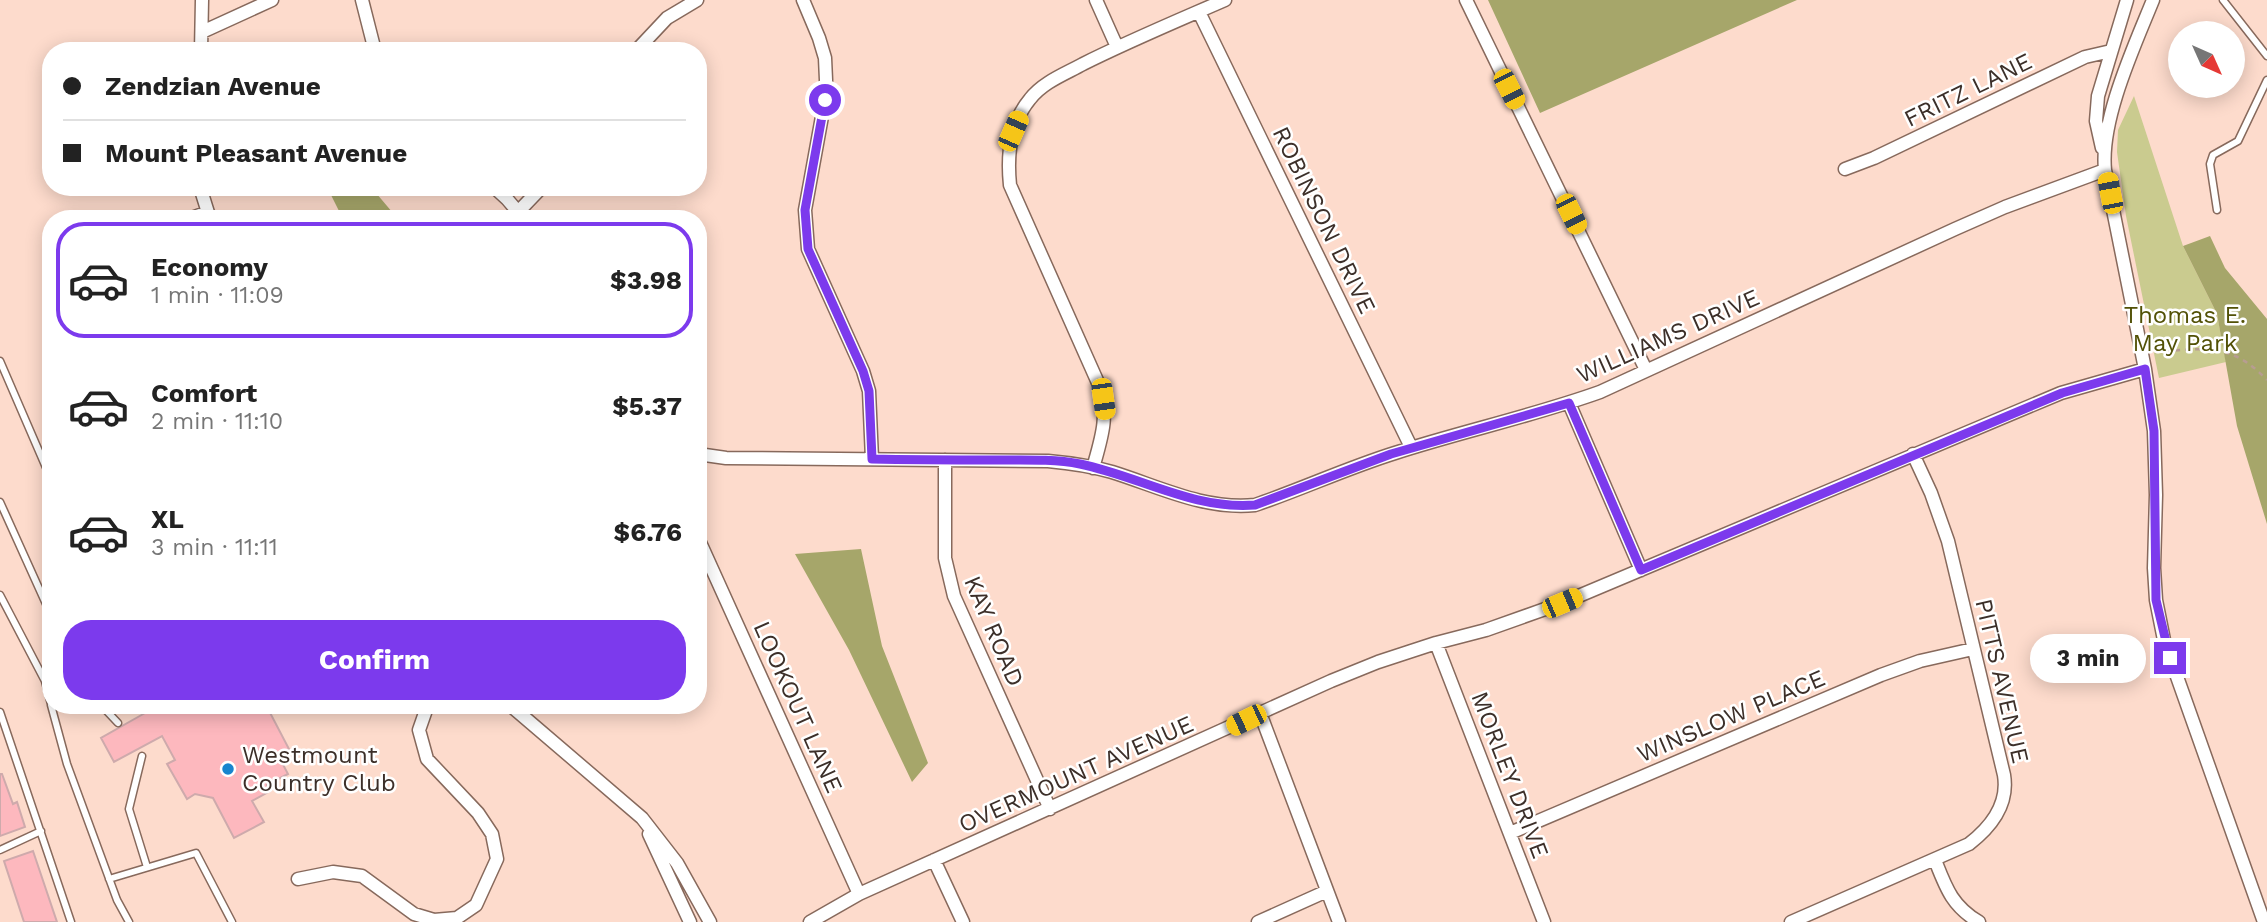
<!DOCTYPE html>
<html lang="en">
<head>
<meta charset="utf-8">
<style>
	body { margin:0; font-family:"Work Sans",sans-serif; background:#f6f6f6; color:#222; height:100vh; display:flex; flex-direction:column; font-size:26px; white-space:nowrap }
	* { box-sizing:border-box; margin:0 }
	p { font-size:23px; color:#767676 }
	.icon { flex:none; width:38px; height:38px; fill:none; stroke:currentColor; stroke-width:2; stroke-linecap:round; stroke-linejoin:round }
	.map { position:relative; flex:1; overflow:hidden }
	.sheet { position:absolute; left:42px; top:210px; width:665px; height:504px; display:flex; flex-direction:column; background:#fff; border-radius:28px; box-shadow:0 4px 18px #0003 }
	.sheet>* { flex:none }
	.top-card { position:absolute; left:42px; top:42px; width:665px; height:154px; border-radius:28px; box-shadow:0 4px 18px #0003; display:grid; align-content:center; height:154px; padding:0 21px; background:#fff }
	.needle { width:46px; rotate:135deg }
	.buttons { position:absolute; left:2168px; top:21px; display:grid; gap:14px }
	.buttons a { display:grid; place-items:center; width:77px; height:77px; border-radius:50%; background:#fff; box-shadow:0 4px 18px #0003; font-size:35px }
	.end { position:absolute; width:32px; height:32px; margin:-16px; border:9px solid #7c3aed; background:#fff; box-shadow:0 0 0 4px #fff }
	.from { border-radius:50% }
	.bubble { position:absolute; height:49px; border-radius:24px; background:#fff; box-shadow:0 4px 18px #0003; font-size:23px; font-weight:700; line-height:49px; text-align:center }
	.car { position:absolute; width:21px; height:42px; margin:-21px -10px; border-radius:9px; box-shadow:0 0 5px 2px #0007; background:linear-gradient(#f5c518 24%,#345 0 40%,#f5c518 0 76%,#345 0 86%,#f5c518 0) }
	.top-card b { display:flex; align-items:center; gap:24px; height:66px; font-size:26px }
	.top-card b+b { border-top:2px solid #e0e0e0 }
	.top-card i { width:18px; height:18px; background:#222 }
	ul { padding:12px 0 0; list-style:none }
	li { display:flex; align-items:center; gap:21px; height:116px; margin:0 14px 10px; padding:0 7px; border:4px solid transparent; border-radius:28px }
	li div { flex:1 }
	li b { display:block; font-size:26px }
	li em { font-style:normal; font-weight:700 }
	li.selected { border-color:#7c3aed }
	li>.icon { width:63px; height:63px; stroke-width:1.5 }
	.primary-button { display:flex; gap:14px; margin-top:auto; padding:14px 21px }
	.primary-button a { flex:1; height:80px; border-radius:28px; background:#7c3aed; color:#fff; font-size:28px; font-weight:700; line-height:80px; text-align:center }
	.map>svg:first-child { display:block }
</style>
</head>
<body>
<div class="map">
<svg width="2267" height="922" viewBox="0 0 2267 922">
	<rect width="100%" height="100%" fill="#fddbcc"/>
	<path fill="#cacb8f" d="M 2134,96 L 2183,246 L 2217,314 L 2226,362 L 2159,378 L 2126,216 L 2117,152 L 2118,130 Z"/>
	<path fill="#a6a66a" d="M 1488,0 L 1797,0 L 1540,113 Z
		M 327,187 L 371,187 L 398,219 L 343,219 Z
		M 2210,236 L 2225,268 L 2267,319 L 2267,524 L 2237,426 L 2217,314 L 2183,246 Z
		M 861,549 L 882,646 L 928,763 L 912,782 L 849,650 L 795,554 Z"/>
	<path fill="#fdb8be" stroke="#ceaaac" stroke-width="2" d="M 140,705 L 266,705 L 289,749 L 278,755 L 288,774 L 267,785 L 270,791 L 252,801 L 264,822 L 234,838 L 213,798 L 195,794 L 187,799 L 167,764 L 175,760 L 162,736 L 114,762 L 101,738 L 145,713 Z
		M 0,774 L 2,774 L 13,804 L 17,802 L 25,827 L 0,836 Z
		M 33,851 L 57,922 L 24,922 L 4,861 Z"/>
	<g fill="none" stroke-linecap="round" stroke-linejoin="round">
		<defs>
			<path id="service" d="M 2223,0 L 2267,56
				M 2217,210 L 2210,164 L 2213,155 L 2238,141 L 2267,80
				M 0,361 L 51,479
				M 0,502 L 51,615
				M 0,595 L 45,681 L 51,704
				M 51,705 L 67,764 L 117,900 L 129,922
				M 101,705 L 118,723
				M 0,712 L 71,922
				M 142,756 L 129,809 L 147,867
				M 0,850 L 41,831
				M 109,879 L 196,853 L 232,922"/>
			<path id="minor" d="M 362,0 L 375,51
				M 803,0 L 819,38 L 825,58 L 826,80 L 825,100 L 805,210 L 808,249 L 863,371 L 869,391 L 872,459
				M 1096,0 L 1117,47
				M 1466,0 L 1646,370
				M 2153,0 C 2134,47 2100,120 2105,170 L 2145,369 L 2154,431 L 2156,495 L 2154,568 L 2156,600 L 2164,640 L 2264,922
				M 1199,12 L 1411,447
				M 202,32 L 272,0
				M 201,51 L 202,0
				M 636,51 L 667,18 L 697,0
				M 2102,148 L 2096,121 L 2098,96 L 2127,0
				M 1845,169 L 1874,158 L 2085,57 L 2111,51
				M 200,187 L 210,219
				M 494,187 L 507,199 L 524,219
				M 518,212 L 542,187
				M 189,219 L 208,212
				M 1569,403 L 1641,570
				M 698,454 L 726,458 L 1048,461 C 1070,463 1091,466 1112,472 C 1160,487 1204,510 1255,505 C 1302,489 1347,468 1395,453 C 1463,431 1533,416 1600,392 L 1955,229 L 2005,207 L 2105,170
				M 945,460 L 945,558 L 954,596 L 1050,809
				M 1093,468 C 1102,436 1109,417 1099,385 L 1010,185 C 1007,156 1010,123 1030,99 C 1043,82 1065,74 1083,64 C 1129,41 1177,21 1225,0
				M 698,538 L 859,894
				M 1436,643 L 1544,922
				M 510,705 L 642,818 L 677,863 L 710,922
				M 1260,713 L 1339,922
				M 1510,833 L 1881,675 L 1920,661 L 1973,649
				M 649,834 L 690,922
				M 934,860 L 963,922
				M 1935,860 C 1946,888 1952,906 1979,922
				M 298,879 L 333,872 L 362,876 L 414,914 L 434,920 L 457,918 L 476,905 L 497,859 L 492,834 L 478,813 L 427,759 L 419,730 L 426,710 L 430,705
				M 810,922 L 859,894 L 1331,681 L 1378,662 L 1436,643 L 1486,630 L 1562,603 L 2061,393 L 2145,369
				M 1258,922 L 1327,891
				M 1791,922 L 1969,844 C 1991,827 2009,805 2004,775 L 1948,541 L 1931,493 L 1913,454"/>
		</defs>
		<use href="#service" stroke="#87695c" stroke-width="9"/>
		<use href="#minor" stroke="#87695c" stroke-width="15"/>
		<path stroke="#b79d91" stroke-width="2.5" stroke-dasharray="5 5" stroke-linecap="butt" d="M 2155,352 C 2203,349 2230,341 2267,380"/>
		<use href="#service" stroke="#fff" stroke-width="6"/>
		<use href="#minor" stroke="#fff" stroke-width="12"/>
	</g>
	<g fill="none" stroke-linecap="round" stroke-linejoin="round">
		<path stroke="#7c3aed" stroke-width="9" d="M 825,100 L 805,210 L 808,249 L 863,371 L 869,391 L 872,459 C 915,460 957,460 1000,460 C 1026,460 1054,459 1080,464 C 1139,476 1193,510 1255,505 L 1391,454 L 1569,403 L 1641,570 L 2062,393 L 2145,369 L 2154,431 L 2156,600 L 2170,658"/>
	</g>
	<circle fill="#1885ce" stroke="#fff" stroke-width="2.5" cx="228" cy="769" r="7"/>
	<g text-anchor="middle" stroke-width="5" stroke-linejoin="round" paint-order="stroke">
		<g font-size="24" fill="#3c2f29" stroke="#fff">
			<text transform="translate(1968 90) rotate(-26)" y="8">FRITZ LANE</text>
			<text transform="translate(1324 220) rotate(64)" y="8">ROBINSON DRIVE</text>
			<text transform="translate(1668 336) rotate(-24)" y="8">WILLIAMS DRIVE</text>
			<text transform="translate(994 631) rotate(67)" y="8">KAY ROAD</text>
			<text transform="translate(2002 681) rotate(77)" y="8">PITTS AVENUE</text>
			<text transform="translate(798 707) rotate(66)" y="8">LOOKOUT LANE</text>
			<text transform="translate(1731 716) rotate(-23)" y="8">WINSLOW PLACE</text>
			<text transform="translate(1076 774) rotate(-24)" y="8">OVERMOUNT AVENUE</text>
			<text transform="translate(1510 775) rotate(69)" y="8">MORLEY DRIVE</text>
		</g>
		<g font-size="24" fill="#525106" stroke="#fff">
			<text x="2185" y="323">Thomas E.<tspan x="2185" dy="28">May Park</tspan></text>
		</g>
		<g font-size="24" fill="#3c2f29" stroke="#fff" text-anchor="start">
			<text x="242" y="763">Westmount<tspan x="242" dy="28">Country Club</tspan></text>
		</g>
	</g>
</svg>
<div class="buttons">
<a><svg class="needle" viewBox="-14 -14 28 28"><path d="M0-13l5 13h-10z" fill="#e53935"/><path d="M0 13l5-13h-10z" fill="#767676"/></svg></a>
</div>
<i class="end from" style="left:825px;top:100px"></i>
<i class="end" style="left:2170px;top:658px"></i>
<div class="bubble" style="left:2030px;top:634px;width:116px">3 min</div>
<i class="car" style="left:1509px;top:89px;rotate:153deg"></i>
<i class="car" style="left:1013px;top:131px;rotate:24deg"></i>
<i class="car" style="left:2110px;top:193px;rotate:349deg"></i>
<i class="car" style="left:1571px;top:214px;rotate:154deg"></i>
<i class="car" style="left:1103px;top:399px;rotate:172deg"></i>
<i class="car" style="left:1562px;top:603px;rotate:67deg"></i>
<i class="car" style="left:1246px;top:720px;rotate:244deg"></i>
<div class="top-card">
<b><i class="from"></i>Zendzian Avenue</b>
<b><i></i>Mount Pleasant Avenue</b>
</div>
<section class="sheet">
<ul>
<li class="selected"><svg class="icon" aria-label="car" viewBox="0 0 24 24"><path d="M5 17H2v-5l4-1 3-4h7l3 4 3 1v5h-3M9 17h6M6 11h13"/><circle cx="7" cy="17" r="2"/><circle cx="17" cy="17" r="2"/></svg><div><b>Economy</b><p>1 min · 11:09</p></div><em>$3.98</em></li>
<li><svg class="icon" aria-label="car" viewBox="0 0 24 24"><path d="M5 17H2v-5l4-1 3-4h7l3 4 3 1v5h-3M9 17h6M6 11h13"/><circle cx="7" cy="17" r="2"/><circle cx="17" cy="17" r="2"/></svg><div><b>Comfort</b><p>2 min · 11:10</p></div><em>$5.37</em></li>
<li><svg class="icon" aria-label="car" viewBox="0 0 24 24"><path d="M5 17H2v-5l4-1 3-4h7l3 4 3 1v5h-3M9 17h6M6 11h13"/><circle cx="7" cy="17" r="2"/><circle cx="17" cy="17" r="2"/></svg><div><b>XL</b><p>3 min · 11:11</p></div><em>$6.76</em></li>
</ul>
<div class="primary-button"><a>Confirm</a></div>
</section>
</div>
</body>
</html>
